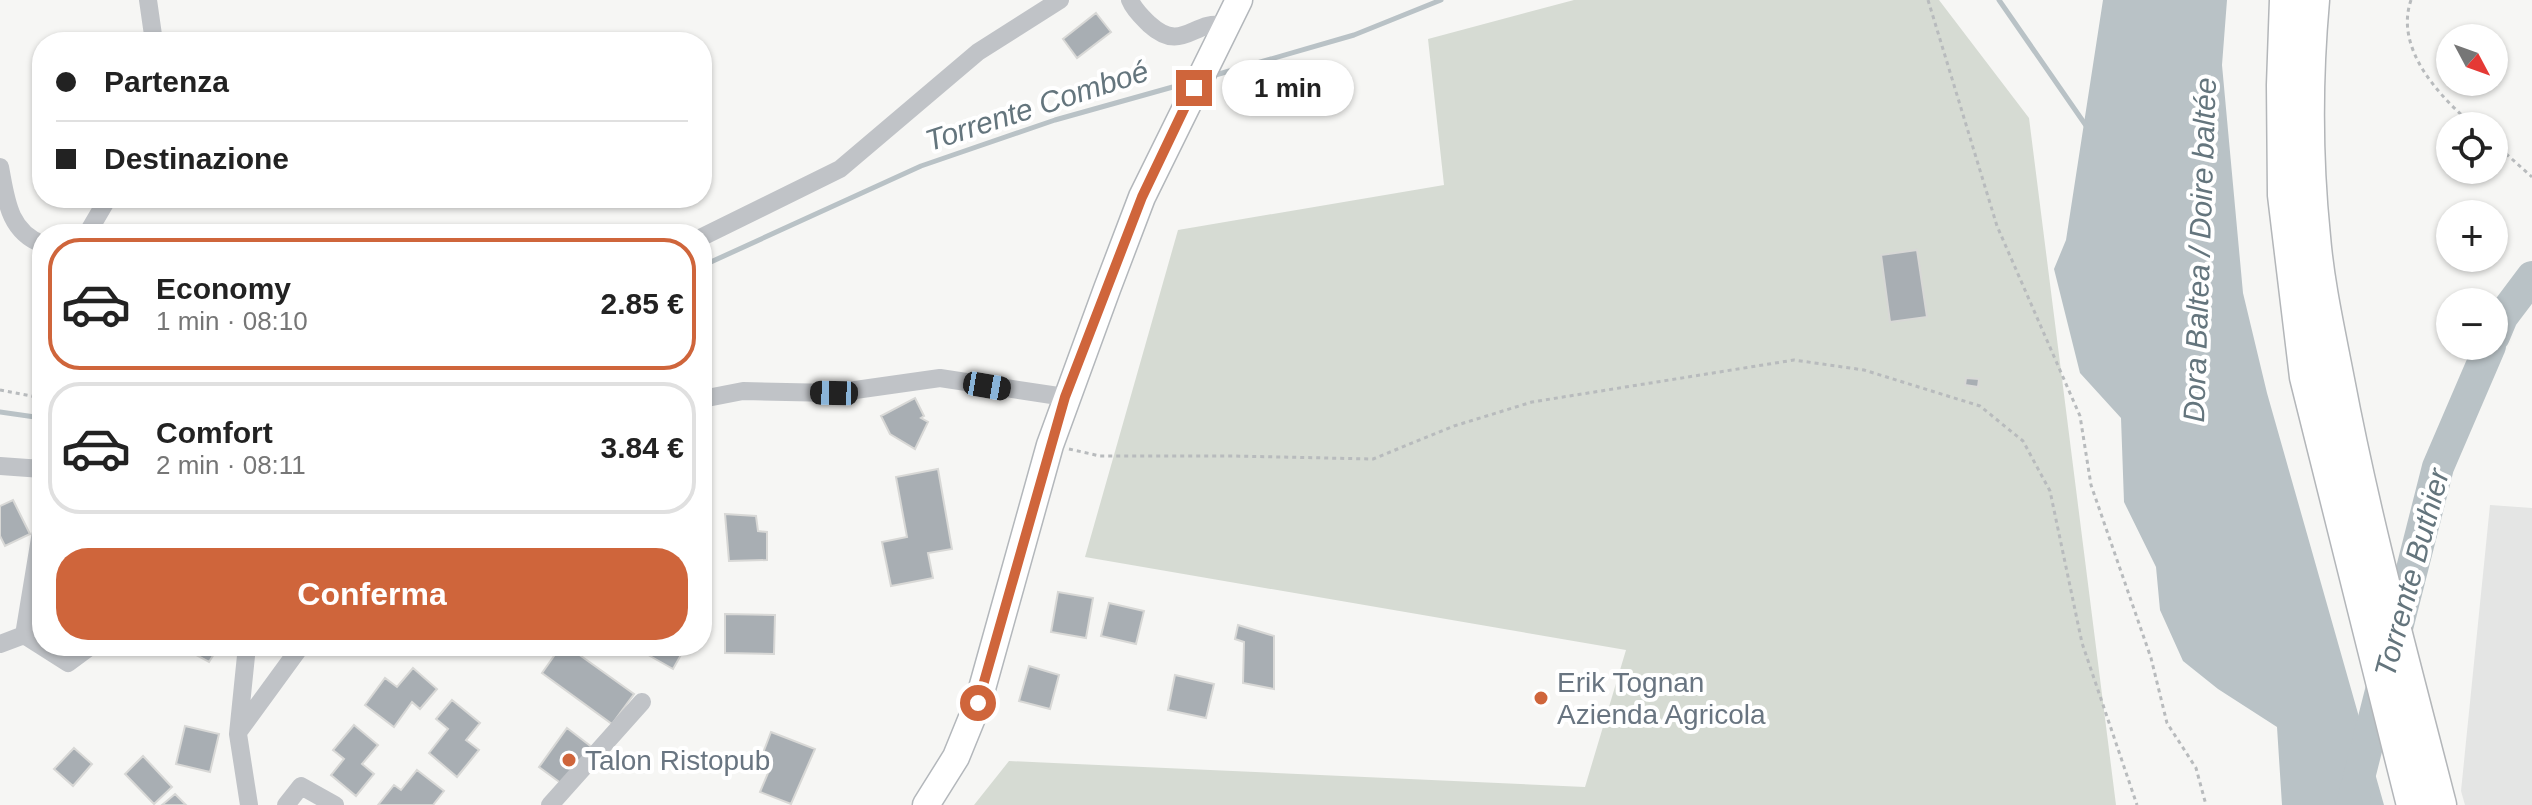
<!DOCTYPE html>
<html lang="it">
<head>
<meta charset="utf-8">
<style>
	body { margin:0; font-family:Arial,sans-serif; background:#f2f2f2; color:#222; height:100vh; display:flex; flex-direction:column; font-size:30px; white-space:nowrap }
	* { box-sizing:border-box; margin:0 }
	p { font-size:26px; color:#767676 }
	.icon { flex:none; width:44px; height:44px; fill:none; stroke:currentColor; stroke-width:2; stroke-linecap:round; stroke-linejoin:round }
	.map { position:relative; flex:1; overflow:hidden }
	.side { position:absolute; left:32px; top:224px; width:680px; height:432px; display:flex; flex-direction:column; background:#fff; border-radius:32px; box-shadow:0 2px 6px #0004 }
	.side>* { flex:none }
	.top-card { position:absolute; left:32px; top:32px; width:680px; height:176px; border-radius:32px; box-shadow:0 2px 6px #0004; display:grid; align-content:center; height:176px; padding:0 24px; background:#fff }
	.needle { width:52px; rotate:131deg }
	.controls { position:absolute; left:2436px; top:24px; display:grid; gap:16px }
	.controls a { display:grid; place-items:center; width:72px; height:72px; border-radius:50%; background:#fff; box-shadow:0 2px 6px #0004; font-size:40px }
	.end { position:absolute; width:36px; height:36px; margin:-18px; border:10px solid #cf653b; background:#fff; box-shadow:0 0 0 4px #fff }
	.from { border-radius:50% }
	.bubble { position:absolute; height:56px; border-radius:28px; background:#fff; box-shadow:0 2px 6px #0004; font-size:26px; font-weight:700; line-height:56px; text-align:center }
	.car { position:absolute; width:24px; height:48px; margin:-24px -12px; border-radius:10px; box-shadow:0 0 6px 2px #0007; background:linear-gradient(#222 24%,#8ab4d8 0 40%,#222 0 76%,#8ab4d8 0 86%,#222 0) }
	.top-card b { display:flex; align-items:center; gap:28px; height:76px; font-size:30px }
	.top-card b+b { border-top:2px solid #e0e0e0 }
	.top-card i { width:20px; height:20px; background:#222 }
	ul { padding:14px 0 0; list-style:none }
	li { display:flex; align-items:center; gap:24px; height:132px; margin:0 16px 12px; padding:0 8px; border:4px solid #e0e0e0; border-radius:32px }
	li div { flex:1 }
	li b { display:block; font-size:30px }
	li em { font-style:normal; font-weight:700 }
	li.selected { border-color:#cf653b }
	li>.icon { width:72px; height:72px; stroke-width:1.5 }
	.button { display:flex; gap:16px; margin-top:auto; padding:16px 24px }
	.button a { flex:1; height:92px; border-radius:32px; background:#cf653b; color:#fff; font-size:32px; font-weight:700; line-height:92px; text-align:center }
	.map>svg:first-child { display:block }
</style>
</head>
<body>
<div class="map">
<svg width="2532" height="805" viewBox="0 0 2532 805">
	<rect width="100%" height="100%" fill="#f6f6f4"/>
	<path fill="#e4e5e4" d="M 2490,505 L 2532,508 L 2532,805 L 2465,805 L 2461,791 Z"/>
	<path fill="#d6dbd3" d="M 1574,0 L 1939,0 L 2029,118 L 2116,805 L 974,805 L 1009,761 L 1585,787 L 1626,650 L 1085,557 L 1178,230 L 1444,185 L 1428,39 Z"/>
	<path fill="#b9c2c6" d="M 2103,0 L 2227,0 L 2222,65 L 2243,293 L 2267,393 L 2384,805 L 2282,805 L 2277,727 L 2218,689 L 2183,661 L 2160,610 L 2156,567 L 2124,502 L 2121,418 L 2080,373 L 2054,269 L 2066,240 Z"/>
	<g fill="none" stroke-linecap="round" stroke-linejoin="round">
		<path stroke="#b9c2c6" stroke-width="5" d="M 1999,0 L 2087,127
			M 1212,76 L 1354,35 L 1441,0
			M 702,266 L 921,166 L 1055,120 L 1187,83
			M 0,412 L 42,418"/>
		<path stroke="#b9c2c6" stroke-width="32" d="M 2494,336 L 2502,317 L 2532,277
			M 2352,805 L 2438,467 L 2490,346"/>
	</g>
	<path fill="#a8aeb3" stroke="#d8d8d6" stroke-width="2" d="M 1096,13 L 1111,32 L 1077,58 L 1063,39 Z
		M 1917,250 L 1927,317 L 1890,322 L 1881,255 Z
		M 1966,378 L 1979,379 L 1978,387 L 1965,385 Z
		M 915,398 L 924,416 L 921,418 L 928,422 L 915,449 L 890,434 L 881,416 Z
		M 938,469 L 952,549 L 928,553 L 933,578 L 891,586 L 882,542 L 907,537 L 896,477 Z
		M 13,500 L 30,534 L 5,546 L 0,536 L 0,506 Z
		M 725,514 L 756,516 L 758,531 L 767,532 L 767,560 L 729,561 Z
		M 1058,592 L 1093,598 L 1086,638 L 1051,632 Z
		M 1109,603 L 1144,611 L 1136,644 L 1101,636 Z
		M 725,614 L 775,615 L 774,654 L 725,653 Z
		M 1238,625 L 1274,636 L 1274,689 L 1243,683 L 1244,642 L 1235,639 Z
		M 187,646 L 219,646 L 209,662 L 185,649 Z
		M 561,646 L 567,646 L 634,694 L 612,724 L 542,673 Z
		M 647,646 L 686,646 L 673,669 L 643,652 Z
		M 1029,666 L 1059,675 L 1050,709 L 1019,701 Z
		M 413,668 L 437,689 L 420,709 L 412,702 L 394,727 L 365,705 L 385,678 L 397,687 Z
		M 1175,675 L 1214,684 L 1206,718 L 1168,710 Z
		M 452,700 L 480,723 L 466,740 L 479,750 L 457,777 L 429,753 L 448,729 L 436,719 Z
		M 354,725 L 378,745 L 362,764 L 374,774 L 356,796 L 331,775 L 344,759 L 333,750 Z
		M 185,726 L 219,734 L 210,772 L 176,764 Z
		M 567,728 L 593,748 L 562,784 L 539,767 Z
		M 771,732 L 815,749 L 791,804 L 760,792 L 771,766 L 760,761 Z
		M 74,748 L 92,764 L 73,786 L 54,769 Z
		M 143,756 L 172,787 L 154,804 L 125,774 Z
		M 417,770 L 444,791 L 433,805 L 378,805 L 394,785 L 401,790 Z
		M 175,794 L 186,805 L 162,805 Z"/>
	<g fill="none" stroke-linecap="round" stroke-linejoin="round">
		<defs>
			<path id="secondary" d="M 926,805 L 956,757 L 978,703 L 1050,445 L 1107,289 L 1142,197 L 1239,0"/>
			<path id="motorway" d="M 2287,0 L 2284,85 L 2285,195 L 2307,377 L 2414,805
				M 2312,0 C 2305,78 2305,159 2313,237 C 2317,285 2328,333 2337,380 C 2364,523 2403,664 2439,805"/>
		</defs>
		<use href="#secondary" stroke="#b3b7bb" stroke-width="29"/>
		<use href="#motorway" stroke="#b3b6b9" stroke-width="37"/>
		<path stroke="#b8bbbd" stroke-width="3" stroke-dasharray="4 4" stroke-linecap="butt" d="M 1928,0 L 1997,226 L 2080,416 L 2091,485 L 2151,658 L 2167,723 L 2196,768 L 2206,805
			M 2411,0 C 2394,49 2440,97 2474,126
			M 2494,143 L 2532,177
			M 0,390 L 42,398
			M 1069,449 L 1100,456 L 1233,456 L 1373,459 L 1454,426 L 1532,402 L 1794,360 L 1864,370 L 1980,406 L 2023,441 L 2050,491 L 2082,643 L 2137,805"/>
		<path stroke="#c0c3c7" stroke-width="18" d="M 148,0 L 154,42
			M 1130,0 C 1134,10 1142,17 1149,24 C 1183,55 1194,18 1224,26
			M 0,167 C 6,198 8,231 42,244
			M 87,234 L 108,198
			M 702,237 L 840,169 L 978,52 L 1060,0
			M 702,399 L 743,391 L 834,393 L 940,378 L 1065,397
			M 0,466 L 42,469
			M 42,526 L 24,635 L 68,663 L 91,646
			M 0,644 L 24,635
			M 247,646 L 238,734 L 249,805
			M 239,731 L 301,646
			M 286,805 L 301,786 L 335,805
			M 550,805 L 642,702"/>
		<use href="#secondary" stroke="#fff" stroke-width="26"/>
		<use href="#motorway" stroke="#fff" stroke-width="34"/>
	</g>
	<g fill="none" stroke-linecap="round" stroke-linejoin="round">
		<path stroke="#cf653b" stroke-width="10" d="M 978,703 L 1065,397 L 1142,197 L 1194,88"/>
	</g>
	<g fill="#cf653b" stroke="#fff" stroke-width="3">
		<circle cx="1541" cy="698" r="8"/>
		<circle cx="569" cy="760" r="8"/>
	</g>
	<g text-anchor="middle" stroke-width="8" stroke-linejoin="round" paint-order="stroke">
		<g font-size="28" fill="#697581" stroke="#fff" text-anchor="start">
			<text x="1557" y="692">Erik Tognan<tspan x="1557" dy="32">Azienda Agricola</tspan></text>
			<text x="585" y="770">Talon Ristopub</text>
		</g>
		<g font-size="30" font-style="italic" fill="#64757d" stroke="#fff">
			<text transform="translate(1037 106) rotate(-18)" y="10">Torrente Comboé</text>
			<text transform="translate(2200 250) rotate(-88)" y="10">Dora Baltea / Doire baltée</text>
			<text transform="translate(2412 573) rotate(-75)" y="10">Torrente Buthier</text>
		</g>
	</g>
</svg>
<div class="controls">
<a><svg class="needle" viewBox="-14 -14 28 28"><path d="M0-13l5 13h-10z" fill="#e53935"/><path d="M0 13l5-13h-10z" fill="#767676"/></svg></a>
<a><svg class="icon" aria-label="locate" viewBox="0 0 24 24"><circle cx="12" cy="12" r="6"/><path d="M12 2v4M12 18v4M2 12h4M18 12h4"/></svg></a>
<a>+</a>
<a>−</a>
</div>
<i class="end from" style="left:978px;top:703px"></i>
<i class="end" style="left:1194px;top:88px"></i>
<div class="bubble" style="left:1222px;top:60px;width:132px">1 min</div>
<i class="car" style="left:987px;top:386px;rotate:100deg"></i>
<i class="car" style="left:834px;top:393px;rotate:271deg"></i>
<div class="top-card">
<b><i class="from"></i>Partenza</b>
<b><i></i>Destinazione</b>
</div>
<section class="side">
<ul>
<li class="selected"><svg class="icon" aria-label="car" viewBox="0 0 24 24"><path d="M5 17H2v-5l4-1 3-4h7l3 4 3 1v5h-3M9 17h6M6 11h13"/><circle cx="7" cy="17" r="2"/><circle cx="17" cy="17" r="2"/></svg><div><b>Economy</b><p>1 min · 08:10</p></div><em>2.85 €</em></li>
<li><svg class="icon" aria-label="car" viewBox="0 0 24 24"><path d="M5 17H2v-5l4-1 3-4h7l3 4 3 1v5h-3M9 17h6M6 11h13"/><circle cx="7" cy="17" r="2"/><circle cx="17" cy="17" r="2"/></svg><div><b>Comfort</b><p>2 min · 08:11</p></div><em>3.84 €</em></li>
</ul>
<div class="button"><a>Conferma</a></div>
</section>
</div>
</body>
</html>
